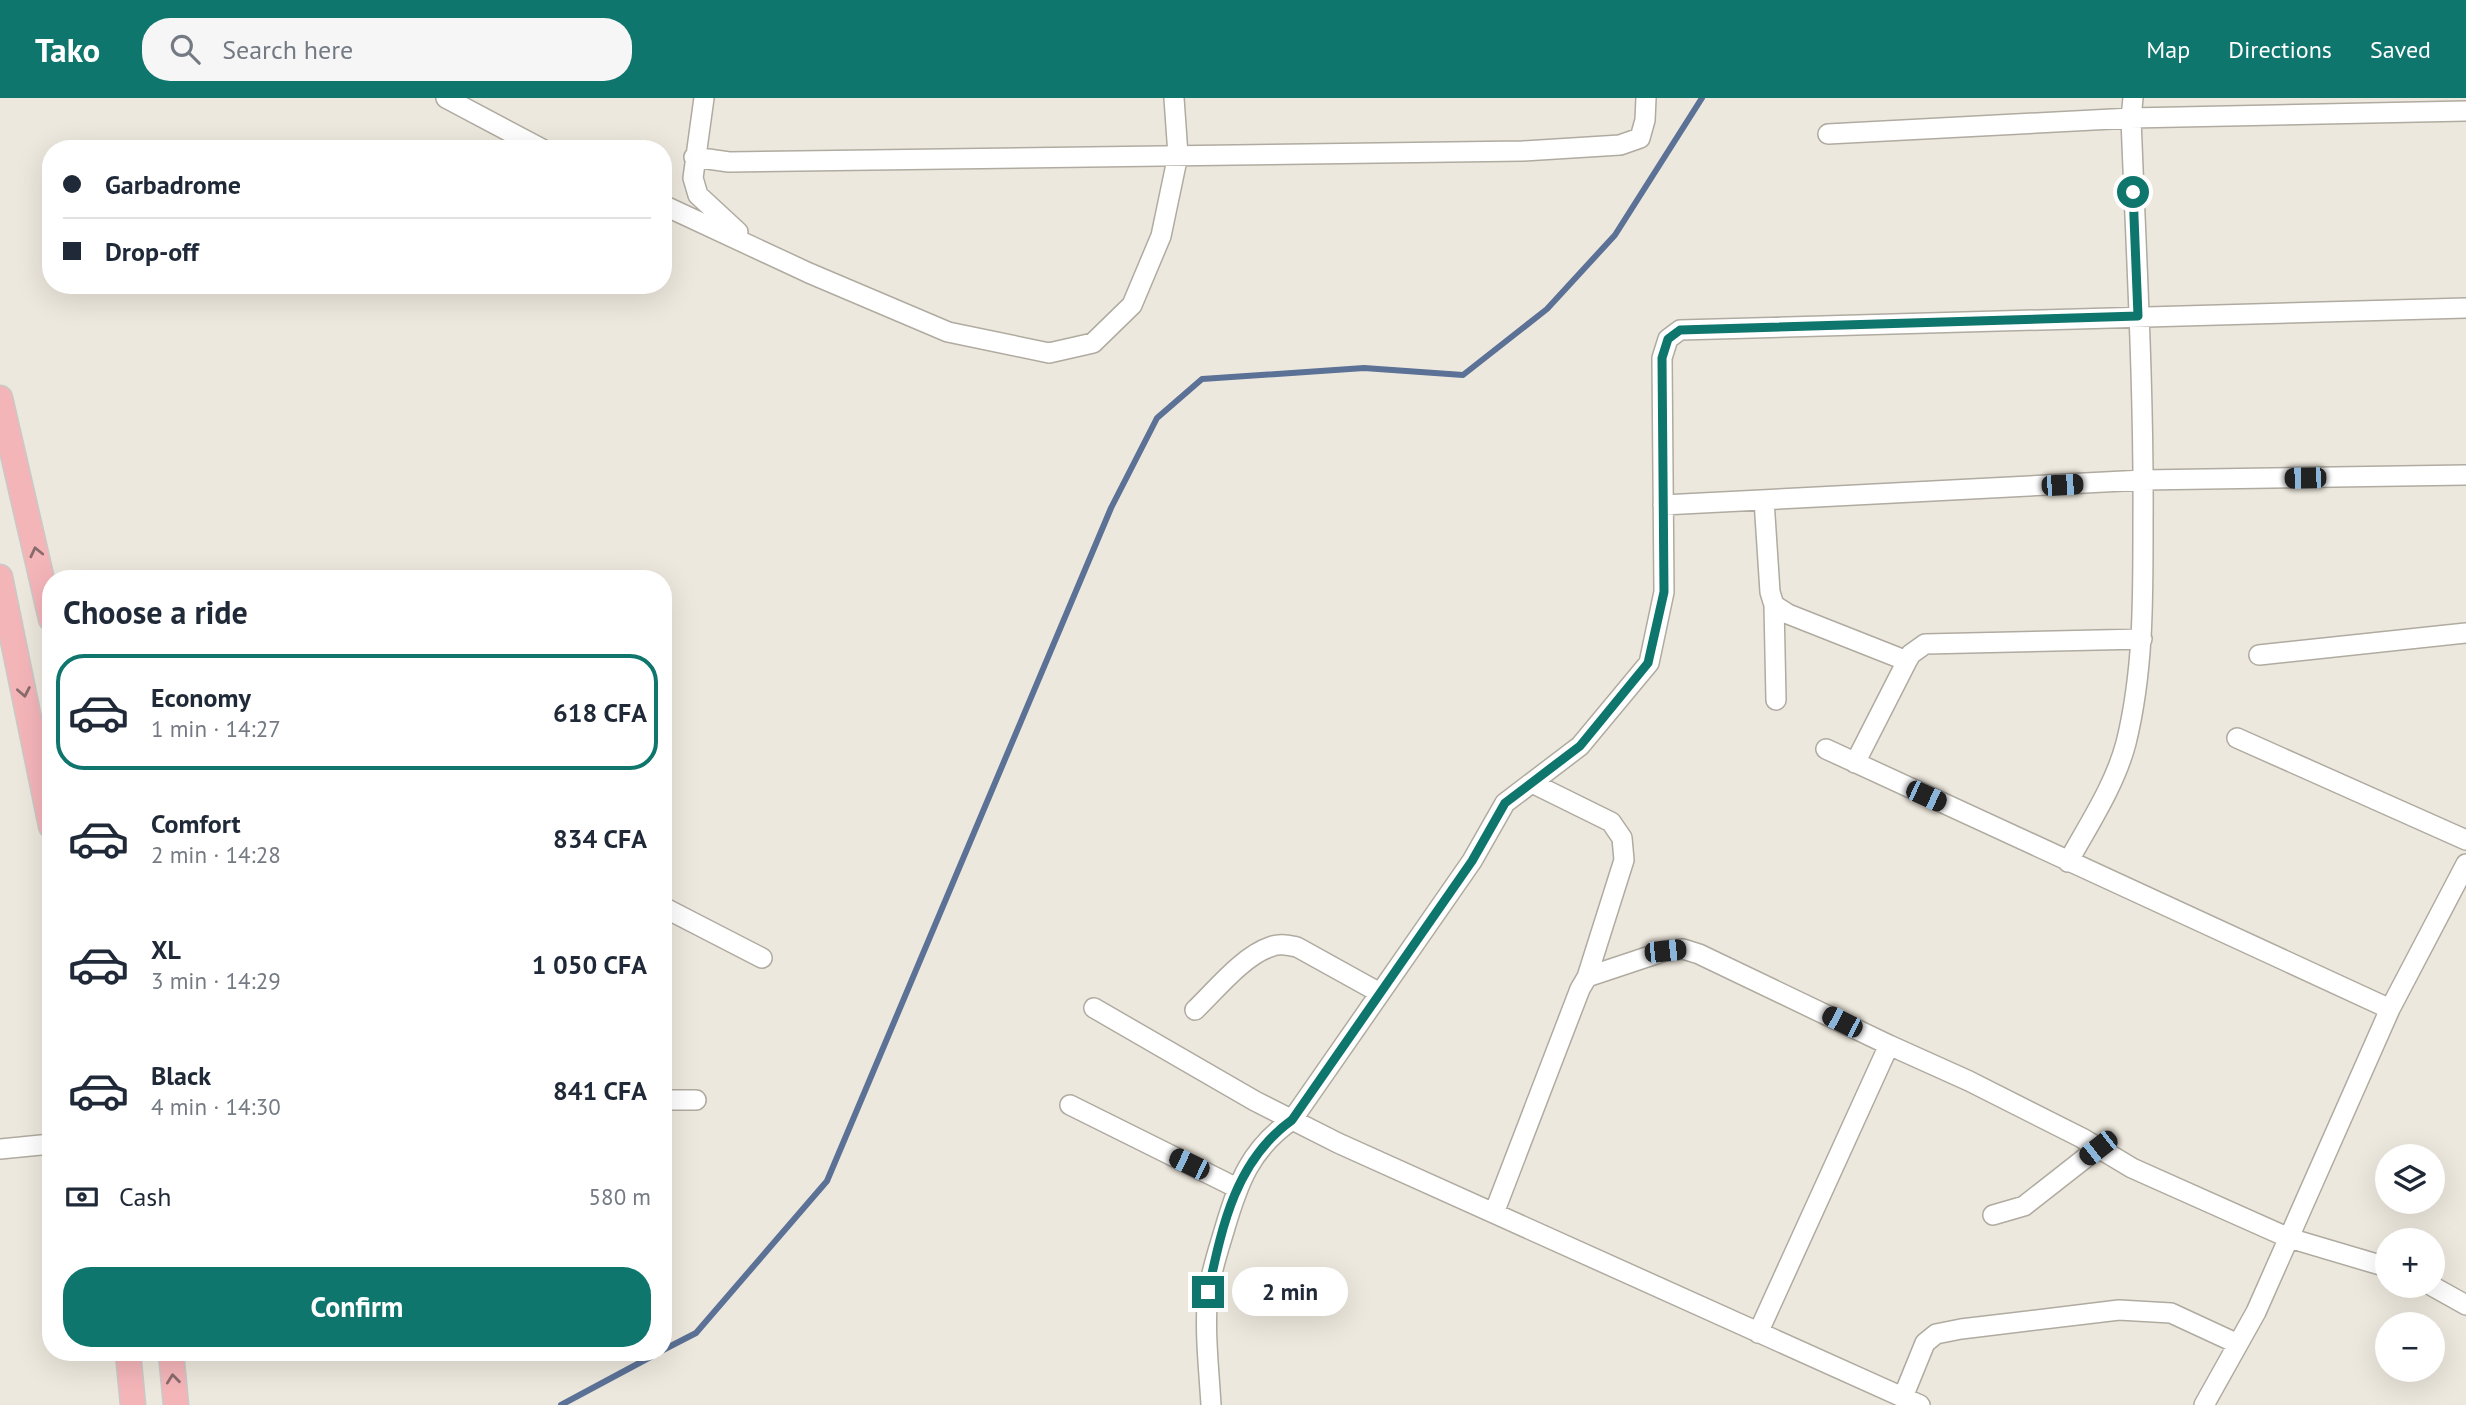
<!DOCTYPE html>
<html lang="en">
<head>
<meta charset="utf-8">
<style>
	body { margin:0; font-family:"PT Sans",sans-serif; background:#f6f6f7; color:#1f2937; height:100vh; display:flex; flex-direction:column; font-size:26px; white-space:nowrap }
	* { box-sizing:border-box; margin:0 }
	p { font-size:23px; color:#747a83 }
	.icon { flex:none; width:38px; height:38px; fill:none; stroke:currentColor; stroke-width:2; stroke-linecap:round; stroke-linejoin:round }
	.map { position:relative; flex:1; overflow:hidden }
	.drawer { position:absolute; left:42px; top:472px; width:630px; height:791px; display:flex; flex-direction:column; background:#fff; border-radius:28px; box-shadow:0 7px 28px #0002 }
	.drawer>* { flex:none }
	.hud { position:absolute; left:42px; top:42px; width:630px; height:154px; border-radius:28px; box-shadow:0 7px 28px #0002; display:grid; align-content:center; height:154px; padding:0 21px; background:#fff }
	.fabs { position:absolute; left:2375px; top:1046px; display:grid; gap:14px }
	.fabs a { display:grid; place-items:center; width:70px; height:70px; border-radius:50%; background:#fff; box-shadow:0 7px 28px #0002; font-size:35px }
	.end { position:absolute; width:32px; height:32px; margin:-16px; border:9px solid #0f766e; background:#fff; box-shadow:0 0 0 4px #fff }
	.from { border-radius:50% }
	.bubble { position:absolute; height:49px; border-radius:24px; background:#fff; box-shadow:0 7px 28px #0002; font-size:23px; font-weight:800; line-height:49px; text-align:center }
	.car { position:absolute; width:21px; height:42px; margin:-21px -10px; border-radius:9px; box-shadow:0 0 5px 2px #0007; background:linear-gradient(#222 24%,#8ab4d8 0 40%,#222 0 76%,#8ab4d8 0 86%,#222 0) }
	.hud b { display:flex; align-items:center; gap:24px; height:66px; font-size:26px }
	.hud b+b { border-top:2px solid #e0e1e3 }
	.hud i { width:18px; height:18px; background:#1f2937 }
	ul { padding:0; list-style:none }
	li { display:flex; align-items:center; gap:21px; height:116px; margin:0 14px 10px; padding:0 7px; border:4px solid transparent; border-radius:28px }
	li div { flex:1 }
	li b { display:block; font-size:26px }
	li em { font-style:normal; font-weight:800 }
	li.active { border-color:#0f766e }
	li>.icon { width:63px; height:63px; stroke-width:1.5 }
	h2 { padding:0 21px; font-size:32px; line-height:84px }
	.pay { display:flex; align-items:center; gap:18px; height:77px; padding:0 21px; font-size:26px }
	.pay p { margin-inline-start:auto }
	.button { display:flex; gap:14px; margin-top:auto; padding:14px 21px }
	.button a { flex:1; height:80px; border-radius:28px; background:#0f766e; color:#fff; font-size:28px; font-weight:800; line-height:80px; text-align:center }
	header { display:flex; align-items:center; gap:42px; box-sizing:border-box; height:98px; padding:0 35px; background:#0f766e; color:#fff }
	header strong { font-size:33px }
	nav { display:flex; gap:38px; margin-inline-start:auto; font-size:24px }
	.search { width:490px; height:63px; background:#f6f6f7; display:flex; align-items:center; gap:18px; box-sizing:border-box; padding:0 24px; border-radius:28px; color:#747a83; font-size:26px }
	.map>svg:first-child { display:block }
</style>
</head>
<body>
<header>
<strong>Tako</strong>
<div class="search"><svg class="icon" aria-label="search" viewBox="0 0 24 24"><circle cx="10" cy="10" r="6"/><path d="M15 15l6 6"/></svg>Search here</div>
<nav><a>Map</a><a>Directions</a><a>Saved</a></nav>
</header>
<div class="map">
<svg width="2466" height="1307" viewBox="0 0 2466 1307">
	<rect width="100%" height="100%" fill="#ede8dd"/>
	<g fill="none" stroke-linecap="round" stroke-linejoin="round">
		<path stroke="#5b7196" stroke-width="6" d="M 663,1252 L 696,1235 L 827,1083 L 1111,410 L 1157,320 L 1202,281 L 1364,270 L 1463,277 L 1547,211 L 1615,137 L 1702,0
			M 561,1307 L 658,1255"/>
		<defs>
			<path id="minor" d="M 446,0 L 542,51
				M 704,0 L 693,80 L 698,97 L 738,134
				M 1828,36 L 2131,20 L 2466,13
				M 694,59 L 729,64 L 1523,53 L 1620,47 L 1640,40 L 1645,22 L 1646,0
				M 663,107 L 809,175 L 948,234 L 1049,255 L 1093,245 L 1132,207 L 1161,138 L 1178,57 L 1174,0
				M 1764,402 L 1770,494 L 1774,507 L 1788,516 L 1907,563 L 1855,665
				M 1663,407 L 2143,382 L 2466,377
				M 1774,507 L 1776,602
				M 2259,557 L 2466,535
				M 1907,563 L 1911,556 L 1925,546 L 2142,541
				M 2237,640 L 2466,742
				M 1826,651 L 2390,911
				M 1532,685 L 1611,724 L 1622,740 L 1624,762 L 1587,879
				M 2068,764 C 2089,726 2115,687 2126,645 C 2144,572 2143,498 2143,423 C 2144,289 2136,154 2131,20 L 2133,0
				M 663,809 L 762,860
				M 1094,910 L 1255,1003 L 1338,1045 L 1920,1307
				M 1195,912 C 1215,893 1243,858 1270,849 C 1279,845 1287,847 1297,849 L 1380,895
				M 663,1002 L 696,1002
				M 1070,1007 L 1237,1090
				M 0,1051 L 51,1046
				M 1494,1115 L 1580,891 L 1587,879 L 1665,853 L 1683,851 L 1699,856 L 1889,947 L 1969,983 L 2082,1040 L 2132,1070 L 2289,1140 L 2387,1169
				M 1993,1117 L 2024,1108 L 2098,1050
				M 2432,1188 L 2466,1207
				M 1758,1235 L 1889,947
				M 1903,1299 L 1925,1245 L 1936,1236 L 1961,1231 L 2119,1212 L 2171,1215 L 2238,1246
				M 1211,1307 C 1209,1271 1204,1231 1208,1195 C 1211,1174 1218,1153 1224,1133 C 1238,1085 1250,1051 1292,1022 L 1472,763 L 1505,705 L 1580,648 L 1649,565 L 1664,494 L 1662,260 L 1668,241 L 1680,232 L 2466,210
				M 2204,1307 L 2256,1214 L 2390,911 L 2466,766"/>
			<path id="major" d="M 0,300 L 51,521
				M 0,479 L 51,728
				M 128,1255 L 133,1307
				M 171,1255 L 176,1307"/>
		</defs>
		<use href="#minor" stroke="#b0aba0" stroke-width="22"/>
		<use href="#major" stroke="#c9c9c8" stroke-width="27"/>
		<use href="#minor" stroke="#fff" stroke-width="19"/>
		<use href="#major" stroke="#f4b5b9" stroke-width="24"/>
	</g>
	<defs><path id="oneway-chevron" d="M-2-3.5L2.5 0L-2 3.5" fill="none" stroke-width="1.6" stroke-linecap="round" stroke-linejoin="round" transform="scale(1.75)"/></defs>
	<g stroke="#886b6a">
		<use href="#oneway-chevron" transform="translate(36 454) rotate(-103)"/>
		<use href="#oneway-chevron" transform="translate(24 594) rotate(79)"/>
		<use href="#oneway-chevron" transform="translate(173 1281) rotate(-96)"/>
	</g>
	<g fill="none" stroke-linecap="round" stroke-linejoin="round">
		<path stroke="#0f766e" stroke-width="9" d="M 1208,1194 C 1222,1129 1235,1063 1292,1022 L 1472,763 L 1505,705 L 1580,648 L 1648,565 L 1664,494 L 1662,260 L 1668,241 L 1680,232 L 2138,218 L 2133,94"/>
	</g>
</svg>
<div class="fabs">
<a><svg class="icon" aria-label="layers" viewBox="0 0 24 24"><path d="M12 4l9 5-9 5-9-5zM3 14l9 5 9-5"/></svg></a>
<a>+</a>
<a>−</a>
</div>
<i class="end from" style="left:2133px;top:94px"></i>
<i class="end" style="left:1208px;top:1194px"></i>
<div class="bubble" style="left:1232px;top:1169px;width:116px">2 min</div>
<i class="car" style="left:2305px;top:380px;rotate:269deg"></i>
<i class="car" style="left:2062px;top:387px;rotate:87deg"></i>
<i class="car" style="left:1926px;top:698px;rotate:115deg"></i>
<i class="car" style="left:1665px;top:853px;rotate:84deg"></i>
<i class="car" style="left:1842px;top:924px;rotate:297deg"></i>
<i class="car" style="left:2098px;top:1050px;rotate:232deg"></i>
<i class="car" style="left:1189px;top:1066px;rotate:296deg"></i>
<div class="hud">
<b><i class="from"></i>Garbadrome</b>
<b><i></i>Drop-off</b>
</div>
<section class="drawer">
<h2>Choose a ride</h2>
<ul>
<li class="active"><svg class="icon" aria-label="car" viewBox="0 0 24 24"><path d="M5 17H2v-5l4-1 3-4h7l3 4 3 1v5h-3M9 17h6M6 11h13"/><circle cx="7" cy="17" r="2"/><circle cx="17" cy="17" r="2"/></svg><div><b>Economy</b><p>1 min · 14:27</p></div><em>618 CFA</em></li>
<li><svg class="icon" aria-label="car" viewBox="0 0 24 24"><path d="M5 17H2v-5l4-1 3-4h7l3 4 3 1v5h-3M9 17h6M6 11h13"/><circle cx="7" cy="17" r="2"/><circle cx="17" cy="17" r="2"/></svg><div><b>Comfort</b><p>2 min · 14:28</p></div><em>834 CFA</em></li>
<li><svg class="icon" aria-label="car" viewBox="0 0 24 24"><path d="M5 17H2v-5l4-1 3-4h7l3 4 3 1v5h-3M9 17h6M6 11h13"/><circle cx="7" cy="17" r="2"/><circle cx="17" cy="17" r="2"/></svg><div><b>XL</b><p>3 min · 14:29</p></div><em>1 050 CFA</em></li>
<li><svg class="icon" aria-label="car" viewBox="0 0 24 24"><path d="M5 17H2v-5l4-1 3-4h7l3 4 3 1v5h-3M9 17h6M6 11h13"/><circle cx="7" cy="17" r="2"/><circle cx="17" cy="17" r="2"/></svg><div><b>Black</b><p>4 min · 14:30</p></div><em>841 CFA</em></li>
</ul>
<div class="pay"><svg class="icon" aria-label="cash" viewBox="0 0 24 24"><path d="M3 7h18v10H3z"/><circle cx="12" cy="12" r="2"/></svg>Cash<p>580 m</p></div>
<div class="button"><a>Confirm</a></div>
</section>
</div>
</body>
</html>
